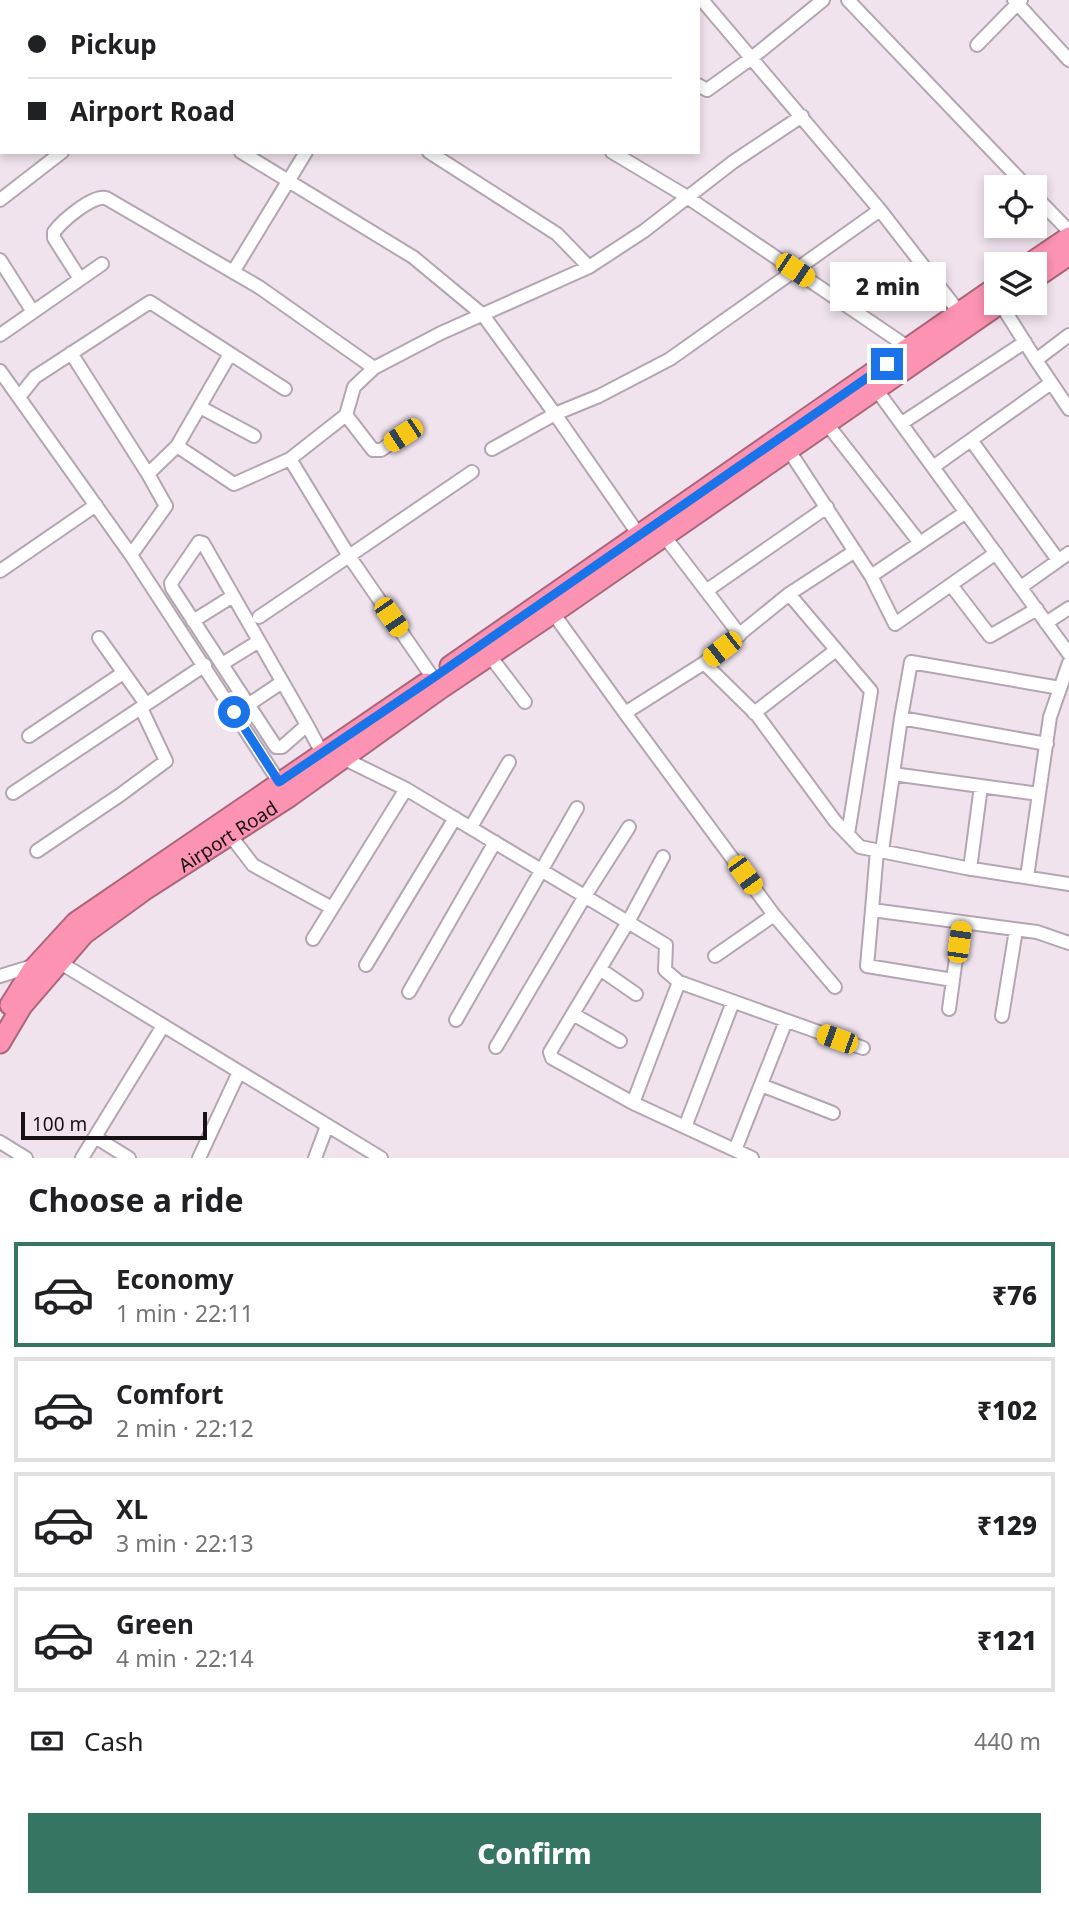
<!DOCTYPE html>
<html lang="en">
<head>
<meta charset="utf-8">
<style>
	body { margin:0; font-family:"Noto Sans",sans-serif; background:#f6f6f6; color:#202124; height:100vh; display:flex; flex-direction:column; font-size:26px; white-space:nowrap }
	* { box-sizing:border-box; margin:0 }
	p { font-size:23px; color:#757577 }
	.icon { flex:none; width:38px; height:38px; fill:none; stroke:currentColor; stroke-width:2; stroke-linecap:round; stroke-linejoin:round }
	.map { position:relative; height:1158px; overflow:hidden }
	.drawer { display:flex; flex-direction:column; background:#fff; flex:1 }
	.drawer>* { flex:none }
	.guide { position:absolute; left:0px; top:0px; width:700px; height:154px; box-shadow:0 4px 10px #0003; display:grid; align-content:center; height:154px; padding:0 28px; background:#fff }
	.tools { position:absolute; left:984px; top:175px; display:grid; gap:14px }
	.tools a { display:grid; place-items:center; width:63px; height:63px; border-radius:0px; background:#fff; box-shadow:0 4px 10px #0003; font-size:35px }
	.scale { position:absolute; left:21px; bottom:18px; width:186px; box-sizing:border-box; padding-left:7px; border:4px solid #161115; border-top:0; font-size:19px; line-height:24px; white-space:nowrap; color:#161115; -webkit-text-stroke:5px #f0e3ee; paint-order:stroke }
	.end { position:absolute; width:32px; height:32px; margin:-16px; border:9px solid #1a73e8; background:#fff; box-shadow:0 0 0 4px #fff }
	.from { border-radius:50% }
	.bubble { position:absolute; height:49px; border-radius:0px; background:#fff; box-shadow:0 4px 10px #0003; font-size:23px; font-weight:800; line-height:49px; text-align:center }
	.car { position:absolute; width:21px; height:42px; margin:-21px -10px; border-radius:9px; box-shadow:0 0 5px 2px #0007; background:linear-gradient(#f5c518 24%,#345 0 40%,#f5c518 0 76%,#345 0 86%,#f5c518 0) }
	.guide b { display:flex; align-items:center; gap:24px; height:66px; font-size:26px }
	.guide b+b { border-top:2px solid #e0e0e0 }
	.guide i { width:18px; height:18px; background:#202124 }
	ul { padding:0; list-style:none }
	li { display:flex; align-items:center; gap:21px; height:105px; margin:0 14px 10px; padding:0 14px; border:4px solid #e0e0e0; border-radius:0px }
	li div { flex:1 }
	li b { display:block; font-size:26px }
	li em { font-style:normal; font-weight:800 }
	li.active { border-color:#367563 }
	li>.icon { width:63px; height:63px; stroke-width:1.5 }
	h2 { padding:0 28px; font-size:32px; line-height:84px }
	.pay { display:flex; align-items:center; gap:18px; height:77px; padding:0 28px; font-size:26px }
	.pay p { margin-inline-start:auto }
	.action { display:flex; gap:14px; margin-top:auto; padding:14px 28px }
	.action a { flex:1; height:80px; border-radius:0px; background:#367563; color:#fff; font-size:28px; font-weight:800; line-height:80px; text-align:center }
	.map>svg:first-child { display:block }
</style>
</head>
<body>
<div class="map">
<svg width="1069" height="1158" viewBox="0 0 1069 1158">
	<rect width="100%" height="100%" fill="#f0e3ee"/>
	<g fill="none" stroke-linecap="round" stroke-linejoin="round">
		<defs>
			<path id="minor" d="M 367,0 L 370,2
				M 590,0 L 593,2
				M 702,0 L 880,210 L 959,312
				M 848,0 L 1027,187
				M 1014,0 L 1069,60
				M 98,2 L 100,0
				M 253,2 L 254,0
				M 560,2 L 561,0
				M 632,2 L 634,0
				M 0,7 L 2,9
				M 977,45 L 1021,0
				M 0,78 L 2,76
				M 698,85 L 707,90 L 753,57 L 823,0
				M 241,152 L 413,257 L 483,315 L 555,414 L 492,449
				M 429,152 L 557,234 L 589,267
				M 612,152 L 684,195 L 909,348
				M 1034,195 L 1069,231
				M 0,200 L 62,152
				M 0,260 L 33,312
				M 233,272 L 306,152
				M 80,279 L 54,238 L 54,232 C 62,221 92,195 106,198 L 259,287 L 374,368 L 441,333 L 589,267 L 644,231 L 733,162 L 802,116
				M 1000,303 L 1036,360 L 1069,335
				M 0,335 L 102,264
				M 71,353 L 148,474
				M 1036,360 L 1069,409
				M 0,371 L 131,555 L 283,788
				M 876,389 L 1069,654
				M 19,397 L 35,377 L 150,302 L 285,389
				M 200,407 L 254,436
				M 346,415 L 373,450 L 381,450 L 403,435
				M 902,423 L 1025,342
				M 827,424 L 920,543
				M 971,440 L 1058,560
				M 177,446 L 230,354
				M 788,449 L 871,576 L 966,512
				M 933,467 L 1051,383
				M 639,535 L 555,414 L 599,396 L 670,359 L 880,210
				M 665,537 L 740,635
				M 131,555 L 166,506 L 148,474 L 177,446 L 234,484 L 290,459
				M 0,571 L 96,505
				M 871,576 L 895,624 L 996,553
				M 951,585 L 990,636 L 1037,609
				M 1021,587 L 1069,553
				M 706,591 L 827,507
				M 789,594 L 871,691 L 848,834
				M 553,613 L 625,713 L 704,663 L 757,715 L 835,821 L 860,847 L 966,868 L 1069,884
				M 259,617 L 349,556 L 290,459 L 346,415 L 354,387 L 374,368
				M 193,621 L 233,596
				M 1046,623 L 1069,608
				M 99,638 L 146,704
				M 490,656 L 525,702
				M 704,663 L 789,594 L 855,551
				M 222,664 L 259,641
				M 433,678 L 349,556 L 472,472
				M 248,705 L 282,682
				M 625,713 L 774,915 L 835,987
				M 754,713 L 836,650
				M 901,718 L 1047,744
				M 307,725 L 282,747 L 276,747 L 172,588 L 171,583 L 199,542 L 203,543 L 307,725 L 322,753
				M 29,736 L 123,673
				M 343,758 L 406,789 L 666,945 L 665,970 L 679,982
				M 893,774 L 1039,794
				M 13,793 L 205,665
				M 471,827 L 509,762
				M 230,835 L 253,865 L 332,908
				M 877,850 L 872,910 L 1037,932 L 1069,943
				M 37,851 L 120,795 L 166,761 L 141,708
				M 882,851 L 901,718 L 911,662 L 1060,688
				M 970,869 L 981,786
				M 1027,877 L 1050,717 L 1069,663
				M 872,910 L 867,966 L 953,980
				M 313,939 L 406,789
				M 715,956 L 774,915
				M 54,963 L 59,962 L 381,1158
				M 366,965 L 455,818
				M 600,969 L 636,994
				M 0,976 L 36,965
				M 409,992 L 495,842
				M 949,1009 L 961,922
				M 573,1014 L 620,1041
				M 1002,1016 L 1016,930
				M 456,1020 L 577,808
				M 496,1047 L 585,896 L 629,827
				M 761,1085 L 833,1113
				M 633,1103 L 552,1058 L 550,1052 L 628,922 L 663,857
				M 685,1127 L 733,1002
				M 95,1137 L 129,1158
				M 0,1142 L 26,1158
				M 735,1150 L 786,1021
				M 82,1158 L 163,1026
				M 199,1158 L 239,1072
				M 315,1158 L 327,1126
				M 752,1158 L 633,1103 L 679,982 L 863,1048"/>
			<g id="highway">
				<path d="M 1029,264 L 1069,237"/>
				<path d="M 1034,279 L 1069,255"/>
				<path d="M 450,666 L 996,287"/>
				<path d="M 10,1005 L 32,970 L 76,922 L 426,683"/>
				<path id="s1" d="M 0,1043 L 22,1006 L 84,934 L 146,889 L 289,797 L 440,689 L 553,613 L 1001,303"/>
			</g>
		</defs>
		<use href="#minor" stroke="#b3a6b2" stroke-width="16"/>
		<use href="#highway" stroke="#ac667b" stroke-width="23"/>
		<use href="#minor" stroke="#fff" stroke-width="12"/>
		<use href="#highway" stroke="#fc93b2" stroke-width="19"/>
	</g>
	<g fill="none" stroke-linecap="round" stroke-linejoin="round">
		<path stroke="#1a73e8" stroke-width="9" d="M 234,712 L 279,782 L 433,678 L 887,364"/>
	</g>
	<g text-anchor="middle" stroke-width="7" stroke-linejoin="round" paint-order="stroke">
		<g font-size="19" fill="#161115" stroke="#f0e3ee">
			<text dy="7" stroke="none"><textPath href="#s1" startOffset="312">Airport Road</textPath></text>
		</g>
	</g>
</svg>
<div class="tools">
<a><svg class="icon" aria-label="locate" viewBox="0 0 24 24"><circle cx="12" cy="12" r="6"/><path d="M12 2v4M12 18v4M2 12h4M18 12h4"/></svg></a>
<a><svg class="icon" aria-label="layers" viewBox="0 0 24 24"><path d="M12 4l9 5-9 5-9-5zM3 14l9 5 9-5"/></svg></a>
</div>
<div class="scale">100 m</div>
<i class="end from" style="left:234px;top:712px"></i>
<i class="end" style="left:887px;top:364px"></i>
<div class="bubble" style="left:830px;top:262px;width:116px">2 min</div>
<i class="car" style="left:795px;top:270px;rotate:124deg"></i>
<i class="car" style="left:403px;top:435px;rotate:237deg"></i>
<i class="car" style="left:391px;top:617px;rotate:146deg"></i>
<i class="car" style="left:722px;top:649px;rotate:232deg"></i>
<i class="car" style="left:745px;top:875px;rotate:144deg"></i>
<i class="car" style="left:959px;top:942px;rotate:8deg"></i>
<i class="car" style="left:837px;top:1039px;rotate:290deg"></i>
<div class="guide">
<b><i class="from"></i>Pickup</b>
<b><i></i>Airport Road</b>
</div>
</div>
<section class="drawer">
<h2>Choose a ride</h2>
<ul>
<li class="active"><svg class="icon" aria-label="car" viewBox="0 0 24 24"><path d="M5 17H2v-5l4-1 3-4h7l3 4 3 1v5h-3M9 17h6M6 11h13"/><circle cx="7" cy="17" r="2"/><circle cx="17" cy="17" r="2"/></svg><div><b>Economy</b><p>1 min · 22:11</p></div><em>₹76</em></li>
<li><svg class="icon" aria-label="car" viewBox="0 0 24 24"><path d="M5 17H2v-5l4-1 3-4h7l3 4 3 1v5h-3M9 17h6M6 11h13"/><circle cx="7" cy="17" r="2"/><circle cx="17" cy="17" r="2"/></svg><div><b>Comfort</b><p>2 min · 22:12</p></div><em>₹102</em></li>
<li><svg class="icon" aria-label="car" viewBox="0 0 24 24"><path d="M5 17H2v-5l4-1 3-4h7l3 4 3 1v5h-3M9 17h6M6 11h13"/><circle cx="7" cy="17" r="2"/><circle cx="17" cy="17" r="2"/></svg><div><b>XL</b><p>3 min · 22:13</p></div><em>₹129</em></li>
<li><svg class="icon" aria-label="car" viewBox="0 0 24 24"><path d="M5 17H2v-5l4-1 3-4h7l3 4 3 1v5h-3M9 17h6M6 11h13"/><circle cx="7" cy="17" r="2"/><circle cx="17" cy="17" r="2"/></svg><div><b>Green</b><p>4 min · 22:14</p></div><em>₹121</em></li>
</ul>
<div class="pay"><svg class="icon" aria-label="cash" viewBox="0 0 24 24"><path d="M3 7h18v10H3z"/><circle cx="12" cy="12" r="2"/></svg>Cash<p>440 m</p></div>
<div class="action"><a>Confirm</a></div>
</section>
</body>
</html>
